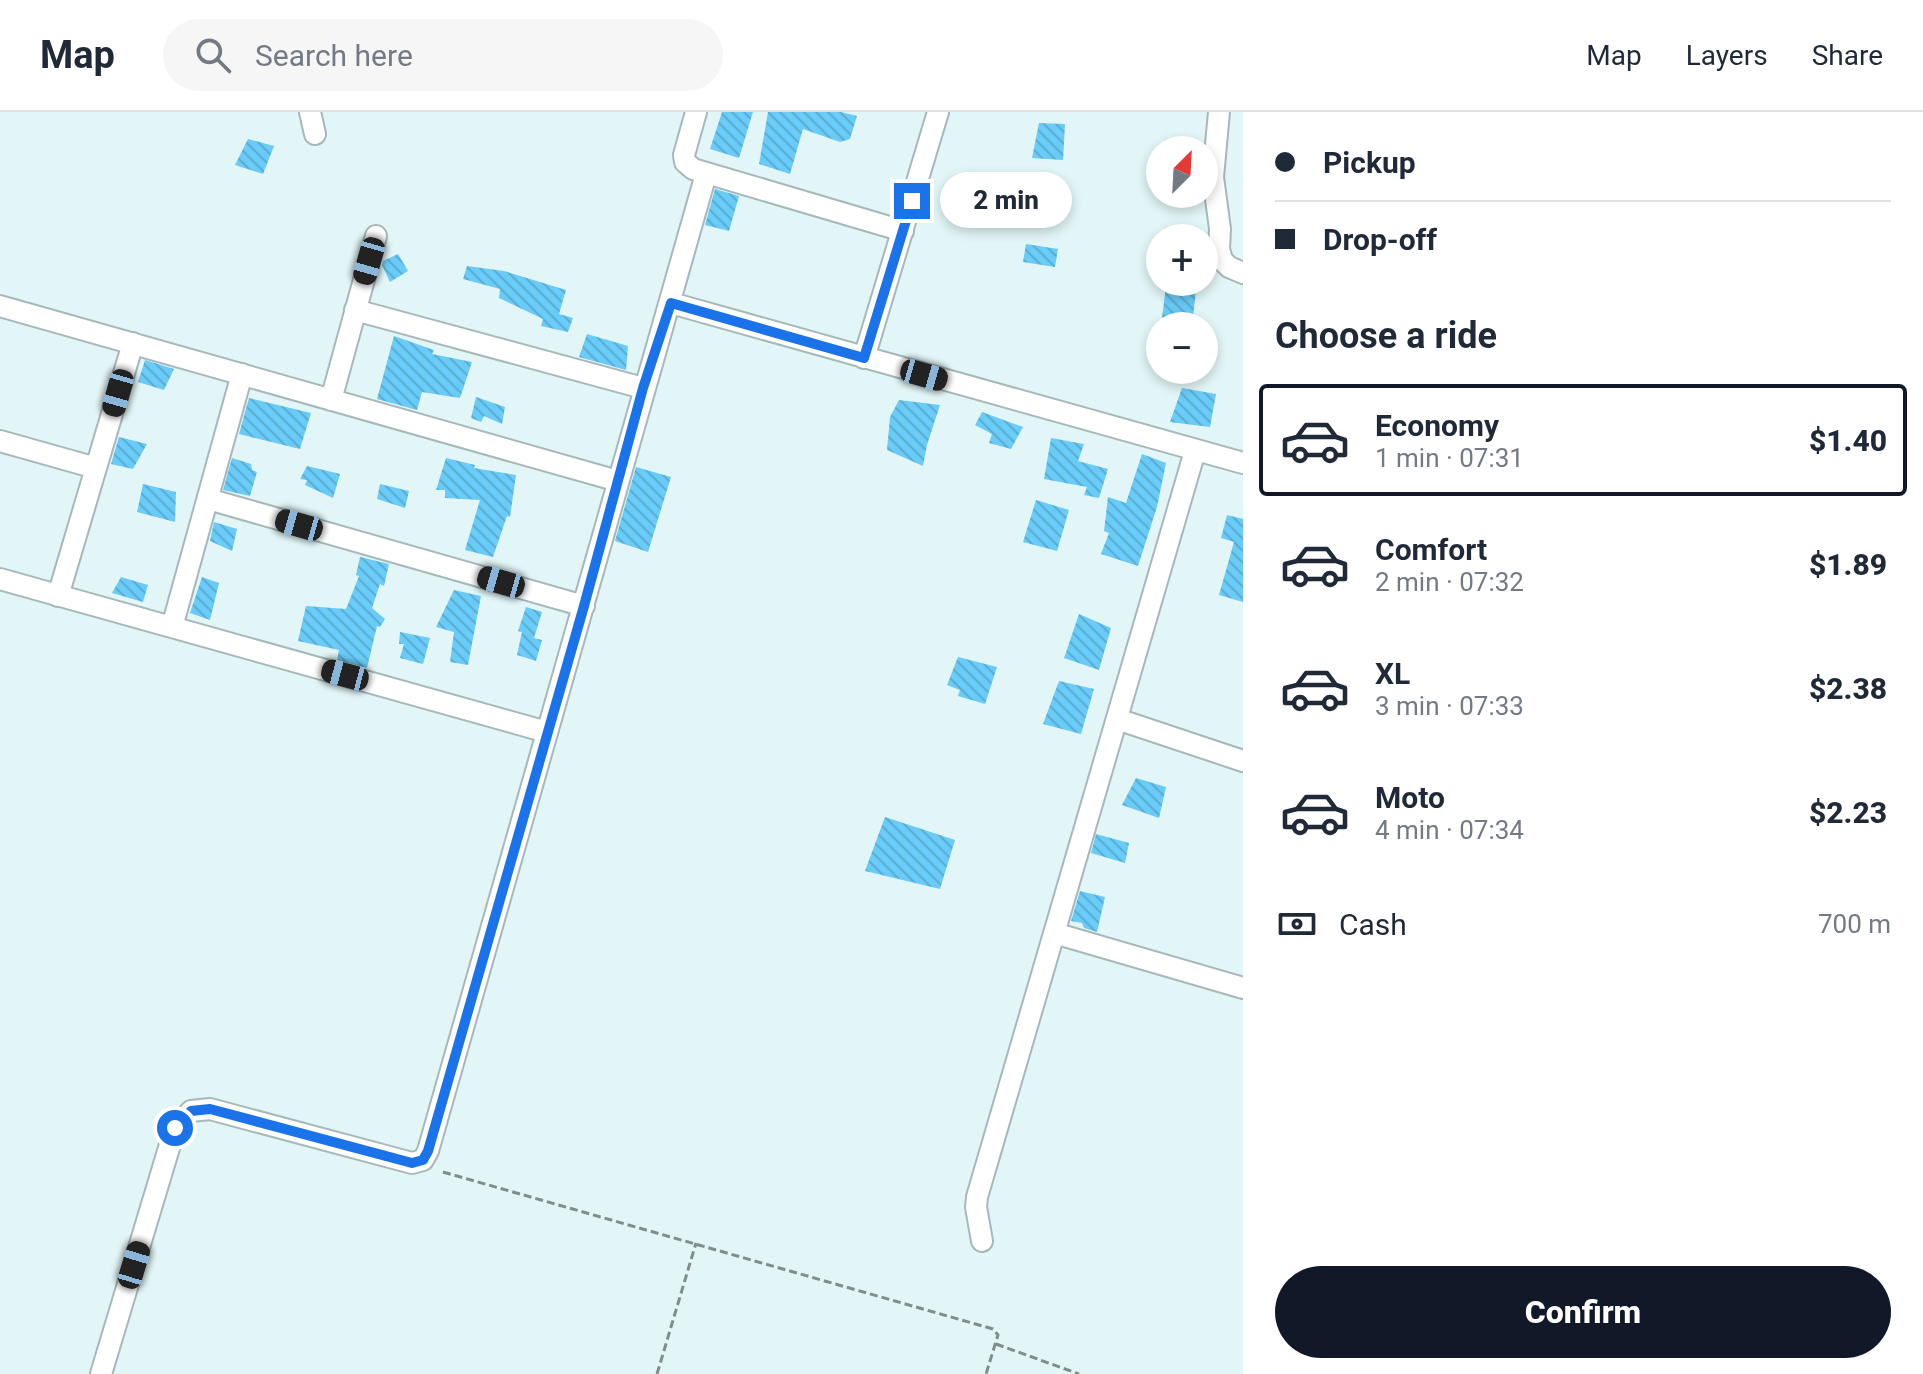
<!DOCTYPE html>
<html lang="en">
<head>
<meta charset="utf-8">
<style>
	body { margin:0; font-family:Roboto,sans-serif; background:#f6f6f7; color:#1f2937; height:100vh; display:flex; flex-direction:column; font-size:30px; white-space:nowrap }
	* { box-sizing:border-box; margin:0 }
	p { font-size:26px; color:#747a83 }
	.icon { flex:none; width:44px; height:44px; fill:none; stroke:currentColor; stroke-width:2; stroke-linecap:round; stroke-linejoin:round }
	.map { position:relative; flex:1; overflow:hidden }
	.side { display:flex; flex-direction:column; background:#fff; width:680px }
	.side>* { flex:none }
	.banner { display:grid; align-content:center; height:176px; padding:0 32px; background:#fff }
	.needle { width:52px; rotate:24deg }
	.fabs { position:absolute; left:1146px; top:24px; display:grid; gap:16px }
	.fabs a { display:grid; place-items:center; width:72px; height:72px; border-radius:50%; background:#fff; box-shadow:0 4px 12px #0003; font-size:40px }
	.end { position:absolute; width:36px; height:36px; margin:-18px; border:10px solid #1a73e8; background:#fff; box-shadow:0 0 0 4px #fff }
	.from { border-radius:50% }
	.bubble { position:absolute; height:56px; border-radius:28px; background:#fff; box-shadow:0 4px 12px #0003; font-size:26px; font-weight:800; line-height:56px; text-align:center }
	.car { position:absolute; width:24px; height:48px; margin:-24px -12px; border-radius:10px; box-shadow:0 0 6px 2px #0007; background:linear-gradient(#222 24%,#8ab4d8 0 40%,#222 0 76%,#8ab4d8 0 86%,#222 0) }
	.banner b { display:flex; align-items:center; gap:28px; height:76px; font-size:30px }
	.banner b+b { border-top:2px solid #e0e1e3 }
	.banner i { width:20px; height:20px; background:#1f2937 }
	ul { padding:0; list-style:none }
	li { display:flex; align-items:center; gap:24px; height:112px; margin:0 16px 12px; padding:0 16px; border:4px solid transparent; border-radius:8px }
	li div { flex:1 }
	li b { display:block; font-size:30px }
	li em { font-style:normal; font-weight:800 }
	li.selected { border-color:#111827 }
	li>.icon { width:72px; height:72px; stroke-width:1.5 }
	h2 { padding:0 32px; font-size:36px; line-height:96px }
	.pay { display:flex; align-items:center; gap:20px; height:88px; padding:0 32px; font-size:30px }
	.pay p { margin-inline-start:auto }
	.button { display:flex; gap:16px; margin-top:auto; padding:16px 32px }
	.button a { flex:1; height:92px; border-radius:48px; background:#111827; color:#fff; font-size:32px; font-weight:800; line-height:92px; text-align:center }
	header { display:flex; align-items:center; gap:48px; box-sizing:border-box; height:112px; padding:0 40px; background:#fff; border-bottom:2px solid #e0e1e3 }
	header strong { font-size:38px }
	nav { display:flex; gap:44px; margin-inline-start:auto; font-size:28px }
	.search { width:560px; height:72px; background:#f6f6f7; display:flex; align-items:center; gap:20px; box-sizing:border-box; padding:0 28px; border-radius:44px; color:#747a83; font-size:30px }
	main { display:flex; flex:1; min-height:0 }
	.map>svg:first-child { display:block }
</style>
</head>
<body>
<header>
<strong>Map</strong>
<div class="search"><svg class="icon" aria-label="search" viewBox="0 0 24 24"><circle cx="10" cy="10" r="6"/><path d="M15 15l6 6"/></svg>Search here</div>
<nav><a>Map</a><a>Layers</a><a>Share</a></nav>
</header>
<main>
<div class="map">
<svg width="1243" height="1262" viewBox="0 0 1243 1262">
	<defs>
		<pattern id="building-back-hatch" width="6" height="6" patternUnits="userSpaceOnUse" patternTransform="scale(2)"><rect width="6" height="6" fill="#69cbf7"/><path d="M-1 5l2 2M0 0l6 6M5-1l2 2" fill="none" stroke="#5aaed3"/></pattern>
	</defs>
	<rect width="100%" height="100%" fill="#e2f5f7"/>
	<path fill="url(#building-back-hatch)" d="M 722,0 L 753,0 L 739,46 L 710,37 Z
		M 768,0 L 841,0 L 857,4 L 850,27 L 840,30 L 803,17 L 790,62 L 759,52 Z
		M 1039,11 L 1065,12 L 1063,48 L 1032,46 Z
		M 248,27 L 274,34 L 263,62 L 235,53 Z
		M 715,77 L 739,84 L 729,119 L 705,113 Z
		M 1026,132 L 1058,137 L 1055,155 L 1023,150 Z
		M 398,142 L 408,159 L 390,170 L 382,153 L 383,149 Z
		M 467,154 L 504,159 L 566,178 L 559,202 L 573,206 L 568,220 L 541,214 L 543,207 L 499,186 L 500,177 L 463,167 Z
		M 1166,174 L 1196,178 L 1192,214 L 1161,214 Z
		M 587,222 L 628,234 L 626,258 L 579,245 Z
		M 394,224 L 434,238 L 432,242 L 472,250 L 460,286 L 422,280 L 417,298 L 377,287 Z
		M 145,248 L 174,257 L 164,278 L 138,270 Z
		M 1182,276 L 1216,282 L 1210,315 L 1170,310 Z
		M 476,285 L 505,295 L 502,312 L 484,304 L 481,310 L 471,306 Z
		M 249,286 L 311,301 L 300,337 L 239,322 Z
		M 899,288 L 940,293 L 927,333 L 923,354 L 887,338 L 890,305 Z
		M 982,300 L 1023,315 L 1011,337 L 989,331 L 992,322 L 975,313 Z
		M 119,325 L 147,332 L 133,357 L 111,352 Z
		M 1051,326 L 1084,332 L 1078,349 L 1108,357 L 1099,386 L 1084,383 L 1087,375 L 1044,367 Z
		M 1142,342 L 1166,351 L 1157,395 L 1138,454 L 1101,442 L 1109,421 L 1104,419 L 1108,385 L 1126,391 Z
		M 232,346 L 251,352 L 252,358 L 257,360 L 250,384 L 223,378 Z
		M 446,346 L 475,353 L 474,356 L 516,363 L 510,405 L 507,404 L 493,445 L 465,438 L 480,388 L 445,386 L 445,378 L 436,378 Z
		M 307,354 L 340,362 L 333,386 L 305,373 L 307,368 L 300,367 Z
		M 636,355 L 671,365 L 648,440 L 615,429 Z
		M 143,372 L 176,380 L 175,410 L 137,400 Z
		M 380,372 L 409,379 L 405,396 L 377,387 Z
		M 1036,388 L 1069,398 L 1057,439 L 1023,430 Z
		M 1227,403 L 1243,407 L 1243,490 L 1219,483 L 1234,430 L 1221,426 Z
		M 214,410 L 237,417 L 232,439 L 210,429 Z
		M 360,445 L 389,452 L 384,474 L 380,472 L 372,496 L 385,507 L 380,515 L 377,514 L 367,556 L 337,548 L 339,538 L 298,529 L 306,494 L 346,497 L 359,464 L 356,463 Z
		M 121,465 L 148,473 L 143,490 L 112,481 Z
		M 202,465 L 219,471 L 210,508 L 190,501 Z
		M 454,478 L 481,484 L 468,553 L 450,550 L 454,520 L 436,515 Z
		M 526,495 L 542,500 L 534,526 L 542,528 L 536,549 L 517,543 L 522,520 L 518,519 Z
		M 1079,502 L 1111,516 L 1099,558 L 1064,546 Z
		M 400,520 L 430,526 L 423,552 L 400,546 L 404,532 L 399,532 Z
		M 958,545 L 997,555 L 985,592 L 958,584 L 960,578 L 947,573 Z
		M 1059,569 L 1094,577 L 1081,622 L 1043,612 Z
		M 1136,666 L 1166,675 L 1159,706 L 1122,693 Z
		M 885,705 L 955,728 L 940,777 L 865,759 Z
		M 1096,722 L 1129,731 L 1125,751 L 1091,741 Z
		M 1080,779 L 1105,785 L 1097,820 L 1084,816 L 1082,811 L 1071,809 Z"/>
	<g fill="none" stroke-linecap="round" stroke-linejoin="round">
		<defs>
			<path id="minor" d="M 310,0 L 315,22
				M 696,0 L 684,43 L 685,50 L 693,57 L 903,119
				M 1219,0 L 1213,65 L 1220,117 L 1219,137 L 1222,148 L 1229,155 L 1243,161
				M 671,191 L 1243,351
				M 0,194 L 618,369
				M 355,198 L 643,276
				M 864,246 L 938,0
				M 331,288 L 376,124
				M 0,329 L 96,356
				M 208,387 L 584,494
				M 0,467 L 547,620
				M 58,484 L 133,231
				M 172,515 L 242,262
				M 1117,607 L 1243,649
				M 1054,821 L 1243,876
				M 982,1129 L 976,1095 L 977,1085 L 1195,339
				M 101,1262 L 175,1016 L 191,999 L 210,997 L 412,1051 L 423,1048 L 428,1039 L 706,62"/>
		</defs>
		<use href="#minor" stroke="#a6b8ba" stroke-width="24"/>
		<path stroke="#7f8d8e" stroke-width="3" stroke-dasharray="8 4" stroke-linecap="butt" d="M 443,1060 L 993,1217 L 998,1223 L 986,1262
			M 996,1232 L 1079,1262
			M 657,1262 L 696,1131"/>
		<use href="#minor" stroke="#fff" stroke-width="20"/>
	</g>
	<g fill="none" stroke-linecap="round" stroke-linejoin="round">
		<path stroke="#1a73e8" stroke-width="10" d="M 175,1016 L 191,999 L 210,997 L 412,1051 L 423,1048 L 428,1039 L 584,494 L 643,276 L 671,191 L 864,246 L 912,89"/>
	</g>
</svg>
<div class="fabs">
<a><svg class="needle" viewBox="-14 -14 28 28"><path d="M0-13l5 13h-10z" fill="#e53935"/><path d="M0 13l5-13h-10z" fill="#747a83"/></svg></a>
<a>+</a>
<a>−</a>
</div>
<i class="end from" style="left:175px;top:1016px"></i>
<i class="end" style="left:912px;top:89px"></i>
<div class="bubble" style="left:940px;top:60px;width:132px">2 min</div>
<i class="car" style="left:369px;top:149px;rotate:196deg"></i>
<i class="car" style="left:924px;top:263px;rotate:106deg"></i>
<i class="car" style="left:118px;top:281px;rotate:196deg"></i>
<i class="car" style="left:299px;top:413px;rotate:286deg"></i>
<i class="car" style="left:501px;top:470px;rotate:286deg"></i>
<i class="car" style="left:345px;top:563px;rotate:285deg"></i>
<i class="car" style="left:134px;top:1153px;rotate:17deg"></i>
</div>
<section class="side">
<div class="banner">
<b><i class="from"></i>Pickup</b>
<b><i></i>Drop-off</b>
</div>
<h2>Choose a ride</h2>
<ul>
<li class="selected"><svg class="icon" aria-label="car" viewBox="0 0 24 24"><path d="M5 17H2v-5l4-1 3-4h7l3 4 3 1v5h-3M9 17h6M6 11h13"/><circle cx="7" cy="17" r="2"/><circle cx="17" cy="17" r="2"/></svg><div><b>Economy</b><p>1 min · 07:31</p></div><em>$1.40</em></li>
<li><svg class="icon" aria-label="car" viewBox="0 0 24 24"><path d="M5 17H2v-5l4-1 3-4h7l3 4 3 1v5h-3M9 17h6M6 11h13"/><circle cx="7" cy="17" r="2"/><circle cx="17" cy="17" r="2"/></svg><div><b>Comfort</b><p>2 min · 07:32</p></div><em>$1.89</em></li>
<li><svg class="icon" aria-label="car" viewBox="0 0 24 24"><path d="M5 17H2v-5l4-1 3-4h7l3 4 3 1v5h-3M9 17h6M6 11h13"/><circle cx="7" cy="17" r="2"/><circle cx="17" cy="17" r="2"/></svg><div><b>XL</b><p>3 min · 07:33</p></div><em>$2.38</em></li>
<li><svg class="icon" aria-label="car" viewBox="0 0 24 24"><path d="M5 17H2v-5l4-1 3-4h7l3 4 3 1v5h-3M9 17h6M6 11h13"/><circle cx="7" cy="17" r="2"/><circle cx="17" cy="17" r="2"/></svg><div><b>Moto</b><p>4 min · 07:34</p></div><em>$2.23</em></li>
</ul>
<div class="pay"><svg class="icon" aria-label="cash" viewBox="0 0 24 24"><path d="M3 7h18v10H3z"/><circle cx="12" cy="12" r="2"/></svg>Cash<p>700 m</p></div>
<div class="button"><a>Confirm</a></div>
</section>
</main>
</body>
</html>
